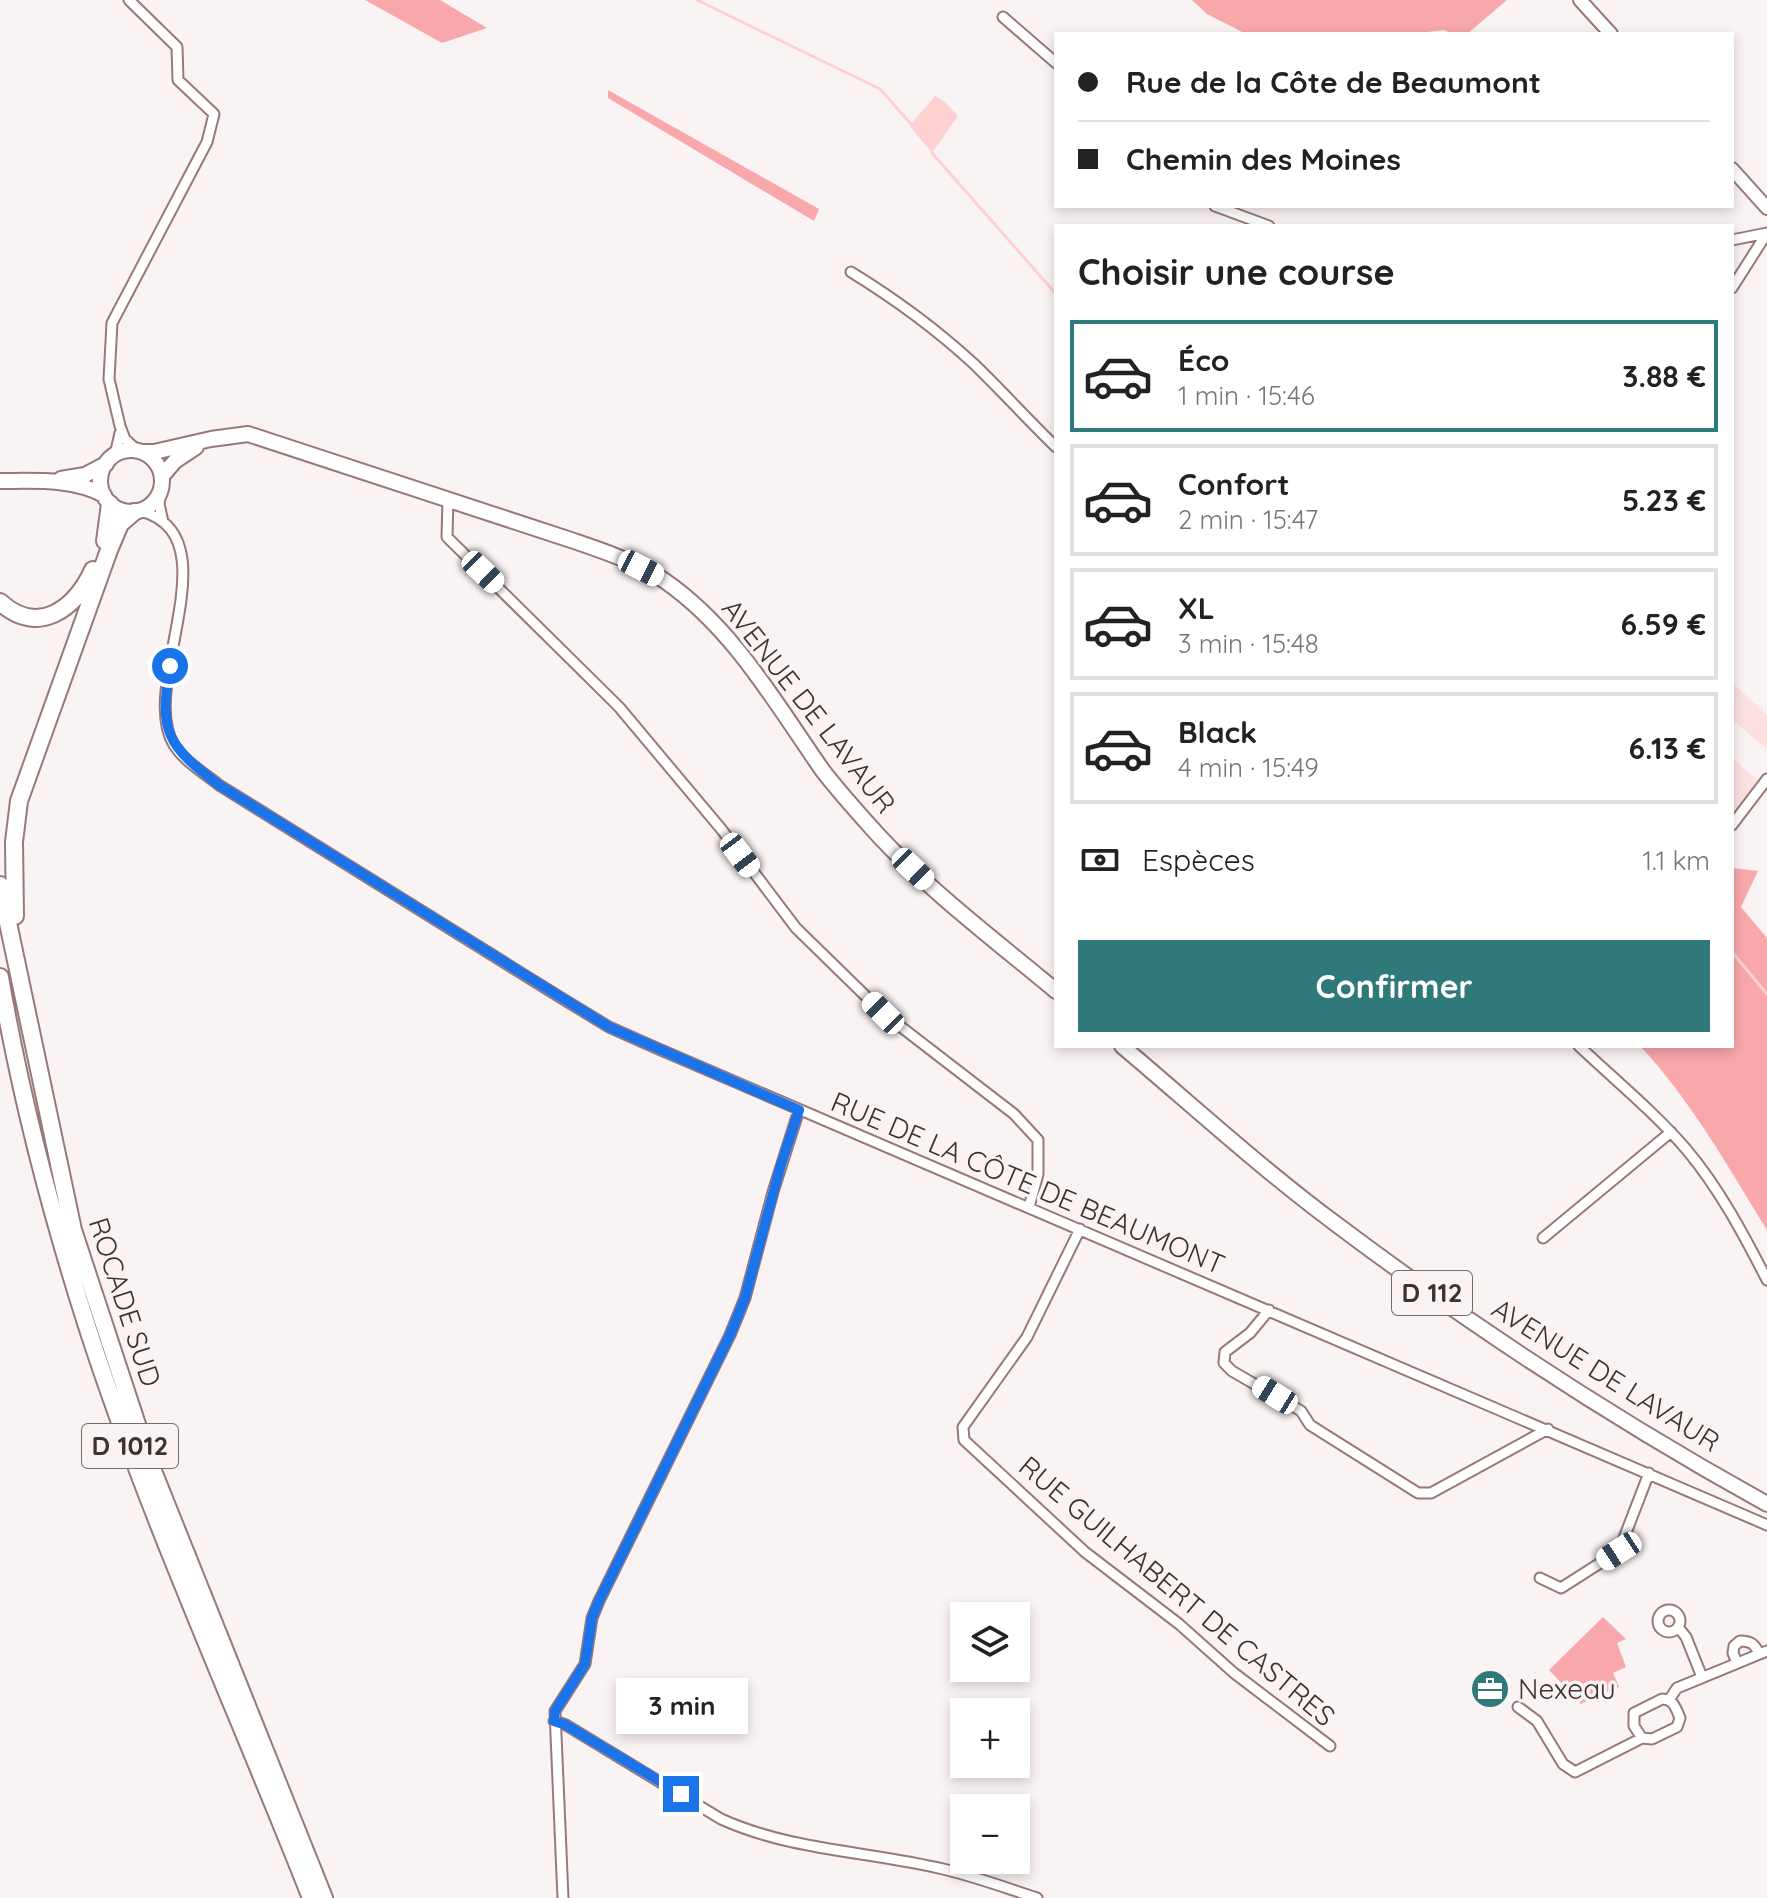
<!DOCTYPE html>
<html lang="fr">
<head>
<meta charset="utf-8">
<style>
	body { margin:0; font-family:Quicksand,sans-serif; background:#f2f2f2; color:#222; height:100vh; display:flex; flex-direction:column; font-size:30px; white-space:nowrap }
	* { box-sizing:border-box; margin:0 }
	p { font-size:26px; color:#767676 }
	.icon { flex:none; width:44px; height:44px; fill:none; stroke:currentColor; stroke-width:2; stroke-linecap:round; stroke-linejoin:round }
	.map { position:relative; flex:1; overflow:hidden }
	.details { position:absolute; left:1054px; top:224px; width:680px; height:824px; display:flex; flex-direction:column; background:#fff; border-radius:0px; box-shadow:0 4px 12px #0003 }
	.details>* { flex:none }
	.guide { position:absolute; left:1054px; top:32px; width:680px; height:176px; border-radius:0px; box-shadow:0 4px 12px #0003; display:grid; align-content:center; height:176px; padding:0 24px; background:#fff }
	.fabs { position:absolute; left:950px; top:1602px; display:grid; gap:16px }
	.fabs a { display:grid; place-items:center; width:80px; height:80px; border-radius:0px; background:#fff; box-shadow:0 4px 12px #0003; font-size:40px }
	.end { position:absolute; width:36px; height:36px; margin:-18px; border:10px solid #1a73e8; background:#fff; box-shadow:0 0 0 4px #fff }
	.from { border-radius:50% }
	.bubble { position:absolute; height:56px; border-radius:0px; background:#fff; box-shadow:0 4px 12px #0003; font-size:26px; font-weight:800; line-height:56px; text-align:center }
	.car { position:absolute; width:24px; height:48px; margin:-24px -12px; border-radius:10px; box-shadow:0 0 6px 2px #0007; background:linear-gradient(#fff 24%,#345 0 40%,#fff 0 76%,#345 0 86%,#fff 0) }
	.guide b { display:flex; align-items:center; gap:28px; height:76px; font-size:30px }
	.guide b+b { border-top:2px solid #e0e0e0 }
	.guide i { width:20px; height:20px; background:#222 }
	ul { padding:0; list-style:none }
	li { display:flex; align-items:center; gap:24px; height:112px; margin:0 16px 12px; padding:0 8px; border:4px solid #e0e0e0; border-radius:0px }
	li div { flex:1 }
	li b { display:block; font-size:30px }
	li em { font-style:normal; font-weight:800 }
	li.current { border-color:#30797b }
	li>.icon { width:72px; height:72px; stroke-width:1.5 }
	h2 { padding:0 24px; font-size:36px; line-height:96px }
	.pay { display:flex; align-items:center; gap:20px; height:88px; padding:0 24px; font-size:30px }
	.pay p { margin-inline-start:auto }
	.cta { display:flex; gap:16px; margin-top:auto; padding:16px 24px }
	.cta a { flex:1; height:92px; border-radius:0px; background:#30797b; color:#fff; font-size:32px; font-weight:800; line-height:92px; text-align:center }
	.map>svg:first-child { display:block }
</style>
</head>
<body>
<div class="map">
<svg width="1767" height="1898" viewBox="0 0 1767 1898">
	<rect width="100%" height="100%" fill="#faf3f3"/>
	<path fill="#fde1e1" d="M 1732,683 L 1767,714 L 1767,749 L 1735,722 L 1732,724 Z
		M 1732,758 L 1758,780 L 1732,815 Z"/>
	<path fill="#f8a8ab" d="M 365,0 L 440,0 L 487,28 L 442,43 Z
		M 1192,0 L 1507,0 L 1467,34 L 1453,34 L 1444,30 L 1410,34 L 1246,34 L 1207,14 Z
		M 608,90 L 819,209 L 814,221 L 608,98 Z
		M 1732,868 L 1758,871 L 1741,907 L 1767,938 L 1767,1230 C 1728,1167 1691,1100 1640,1046 L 1732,1046 Z
		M 1603,1617 L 1626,1639 L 1617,1643 L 1626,1667 L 1613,1673 L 1619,1687 L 1581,1704 L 1549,1670 Z"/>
	<path fill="#fed0d1" d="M 935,96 L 945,102 L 958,116 L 932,153 L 911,128 L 911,124 Z"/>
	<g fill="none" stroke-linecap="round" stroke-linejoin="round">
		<path stroke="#fed0d1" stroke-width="3" d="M 697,0 L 880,89 L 911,124
			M 932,153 L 1056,294
			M 1732,952 L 1767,994"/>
		<defs>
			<path id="street" d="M 129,0 L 177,47 L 178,80 L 214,114 L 207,142 L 112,323 L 109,379 L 120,426 L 125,439 L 137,450
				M 1003,17 L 1056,63
				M 1215,206 L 1269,226
				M 1732,240 L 1767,233
				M 851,272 C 895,299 936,329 974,364 C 1002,391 1028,420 1056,447
				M 1732,288 L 1767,233
				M 115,455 L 120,433
				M 161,492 L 159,504 L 163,522
				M 448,499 L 447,537 L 619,707 L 722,830 L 796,928 L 883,1013 L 1014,1114 L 1038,1140 L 1038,1174 L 1029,1207
				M 140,511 C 235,535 137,686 174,745 C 185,762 204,773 219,785 L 563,999 L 609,1027 L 654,1047 L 1767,1525
				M 1732,825 L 1767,779
				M 1579,1046 C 1615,1080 1654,1112 1686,1149 C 1719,1188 1744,1235 1767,1280
				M 1080,1229 L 1027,1337 L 963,1427 L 964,1440 L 1085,1552 L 1179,1624 L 1234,1673 L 1330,1746
				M 1543,1238 L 1671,1132
				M 1269,1310 L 1250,1333 L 1225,1352 L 1224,1363 L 1232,1371 L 1301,1411 L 1310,1425 L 1418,1493 L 1431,1493 L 1548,1429
				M 1540,1578 L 1561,1588 L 1619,1551 L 1649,1473
				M1658 1621a11 11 0 1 1 22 0a11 11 0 1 1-22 0Z
				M 1678,1627 L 1686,1637 L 1702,1677
				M 1737,1663 L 1733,1653 L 1734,1646 L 1740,1641 C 1751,1641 1755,1644 1759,1654
				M 1662,1699 C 1674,1699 1676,1709 1680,1718 L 1677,1727 L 1652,1739 L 1642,1738 L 1634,1726 L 1634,1713 Z
				M 1669,1700 L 1677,1688 L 1767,1651
				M 1518,1707 L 1537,1721 L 1563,1764 L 1575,1772 L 1642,1738
				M 554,1721 L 566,1725 L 721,1819 C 792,1851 868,1851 943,1869 C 974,1876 1006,1888 1037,1898
				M 563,1898 L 555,1711 L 585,1664 L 592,1618 L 599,1601 L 730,1335 L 745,1298 L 773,1192 L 799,1110"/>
			<path id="secondary" d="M 1580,0 L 1611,34
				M 1732,169 L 1767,208"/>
			<path id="primary" d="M100 481a31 31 0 1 1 62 0a31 31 0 1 1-62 0Z
				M 143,452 L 154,452 L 211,439 L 248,434 L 571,540 C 603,551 637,562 665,581 C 734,629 776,704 823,771 C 840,793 860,815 878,835 C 932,893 996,941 1056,991
				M 162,476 L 175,461 L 196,447
				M 61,479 L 85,475 L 106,464
				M 0,481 C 35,481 72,478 104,495
				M 1122,1046 C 1192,1105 1263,1170 1336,1224 C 1473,1327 1617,1421 1767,1504"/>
			<path id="highway" d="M 105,541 L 110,504
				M 0,602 C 38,637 75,609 93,570
				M 0,885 L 73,1230 L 149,1461 L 324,1898
				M 15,916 L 14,842 L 19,801 L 109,550 L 120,524 L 134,512
				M 0,977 C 20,1094 50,1210 86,1323 C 149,1519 236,1707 311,1898"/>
		</defs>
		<use href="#street" stroke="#987879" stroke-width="13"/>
		<use href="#secondary" stroke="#987879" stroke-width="16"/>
		<use href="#primary" stroke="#987879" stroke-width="18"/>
		<use href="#highway" stroke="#987879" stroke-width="20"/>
		<use href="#street" stroke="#fff" stroke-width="9"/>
		<use href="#secondary" stroke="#fff" stroke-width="12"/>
		<use href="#primary" stroke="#fff" stroke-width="14"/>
		<use href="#highway" stroke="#fff" stroke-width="16"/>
	</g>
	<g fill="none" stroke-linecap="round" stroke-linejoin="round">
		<path stroke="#1a73e8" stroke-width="10" d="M 170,666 C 159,733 167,745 219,785 L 609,1027 L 799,1110 L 780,1168 L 745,1298 L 730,1335 L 599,1601 L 592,1618 L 585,1664 L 555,1711 L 554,1721 L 566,1725 L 681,1794"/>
	</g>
	<defs>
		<symbol id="office-disc" viewBox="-11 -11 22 22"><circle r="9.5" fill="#30797b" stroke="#faf3f3"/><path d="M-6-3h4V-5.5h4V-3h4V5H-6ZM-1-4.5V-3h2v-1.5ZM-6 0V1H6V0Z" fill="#fff"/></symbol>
	</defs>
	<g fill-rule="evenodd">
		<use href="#office-disc" x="1468" y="1667" width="44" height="44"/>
	</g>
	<g text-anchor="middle" stroke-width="7" stroke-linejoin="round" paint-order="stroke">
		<g fill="#faf3f3" stroke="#766b6b" stroke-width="2">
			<rect x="1392" y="1271" width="80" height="44" rx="6"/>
			<rect x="82" y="1424" width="96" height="44" rx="6"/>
		</g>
		<g font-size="26" font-weight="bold" fill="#3e3131">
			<text x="1432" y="1302">D 112</text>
			<text x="130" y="1455">D 1012</text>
		</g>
		<g font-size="28" fill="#3e3131" stroke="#faf3f3">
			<text transform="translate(809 706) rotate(52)" y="10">AVENUE DE LAVAUR</text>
			<text transform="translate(1028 1183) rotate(23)" y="10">RUE DE LA CÔTE DE BEAUMONT</text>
			<text transform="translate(125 1302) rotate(72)" y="10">ROCADE SUD</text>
			<text transform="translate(1606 1375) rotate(32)" y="10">AVENUE DE LAVAUR</text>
			<text transform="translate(1177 1591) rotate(40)" y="10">RUE GUILHABERT DE CASTRES</text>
		</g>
		<g font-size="28" fill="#3e3131" stroke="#faf3f3" text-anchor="start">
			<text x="1518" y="1699">Nexeau</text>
		</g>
	</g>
</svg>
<div class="fabs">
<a><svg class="icon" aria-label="layers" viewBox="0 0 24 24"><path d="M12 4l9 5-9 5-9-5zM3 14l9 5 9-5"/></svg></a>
<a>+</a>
<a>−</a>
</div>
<i class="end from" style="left:170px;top:666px"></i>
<i class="end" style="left:681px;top:1794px"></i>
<div class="bubble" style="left:616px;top:1678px;width:132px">3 min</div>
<i class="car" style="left:641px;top:568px;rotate:117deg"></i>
<i class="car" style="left:483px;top:572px;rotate:134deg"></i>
<i class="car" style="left:740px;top:855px;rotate:143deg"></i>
<i class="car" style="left:913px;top:869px;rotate:134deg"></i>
<i class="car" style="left:883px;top:1013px;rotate:315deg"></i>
<i class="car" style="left:1275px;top:1395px;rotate:302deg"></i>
<i class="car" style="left:1619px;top:1551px;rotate:237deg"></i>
<div class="guide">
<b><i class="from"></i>Rue de la Côte de Beaumont</b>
<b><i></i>Chemin des Moines</b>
</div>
<section class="details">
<h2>Choisir une course</h2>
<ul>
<li class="current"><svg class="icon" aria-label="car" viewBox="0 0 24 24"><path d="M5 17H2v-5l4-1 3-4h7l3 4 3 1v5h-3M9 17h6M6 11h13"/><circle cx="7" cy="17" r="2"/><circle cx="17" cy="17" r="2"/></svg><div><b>Éco</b><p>1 min · 15:46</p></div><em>3.88 €</em></li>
<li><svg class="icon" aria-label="car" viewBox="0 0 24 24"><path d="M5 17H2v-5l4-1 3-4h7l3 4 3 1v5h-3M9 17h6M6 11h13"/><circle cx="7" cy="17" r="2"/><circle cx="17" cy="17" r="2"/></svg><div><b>Confort</b><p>2 min · 15:47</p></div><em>5.23 €</em></li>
<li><svg class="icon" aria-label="car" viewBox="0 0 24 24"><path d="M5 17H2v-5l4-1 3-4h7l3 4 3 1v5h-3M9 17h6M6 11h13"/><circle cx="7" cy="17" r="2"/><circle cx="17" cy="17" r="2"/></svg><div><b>XL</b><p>3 min · 15:48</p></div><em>6.59 €</em></li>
<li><svg class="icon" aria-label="car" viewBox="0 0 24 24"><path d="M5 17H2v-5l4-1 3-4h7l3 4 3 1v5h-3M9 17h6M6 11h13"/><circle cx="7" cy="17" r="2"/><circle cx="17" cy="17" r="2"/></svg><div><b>Black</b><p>4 min · 15:49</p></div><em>6.13 €</em></li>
</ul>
<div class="pay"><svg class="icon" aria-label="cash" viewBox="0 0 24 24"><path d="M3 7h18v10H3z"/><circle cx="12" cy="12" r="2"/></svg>Espèces<p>1.1 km</p></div>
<div class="cta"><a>Confirmer</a></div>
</section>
</div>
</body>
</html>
